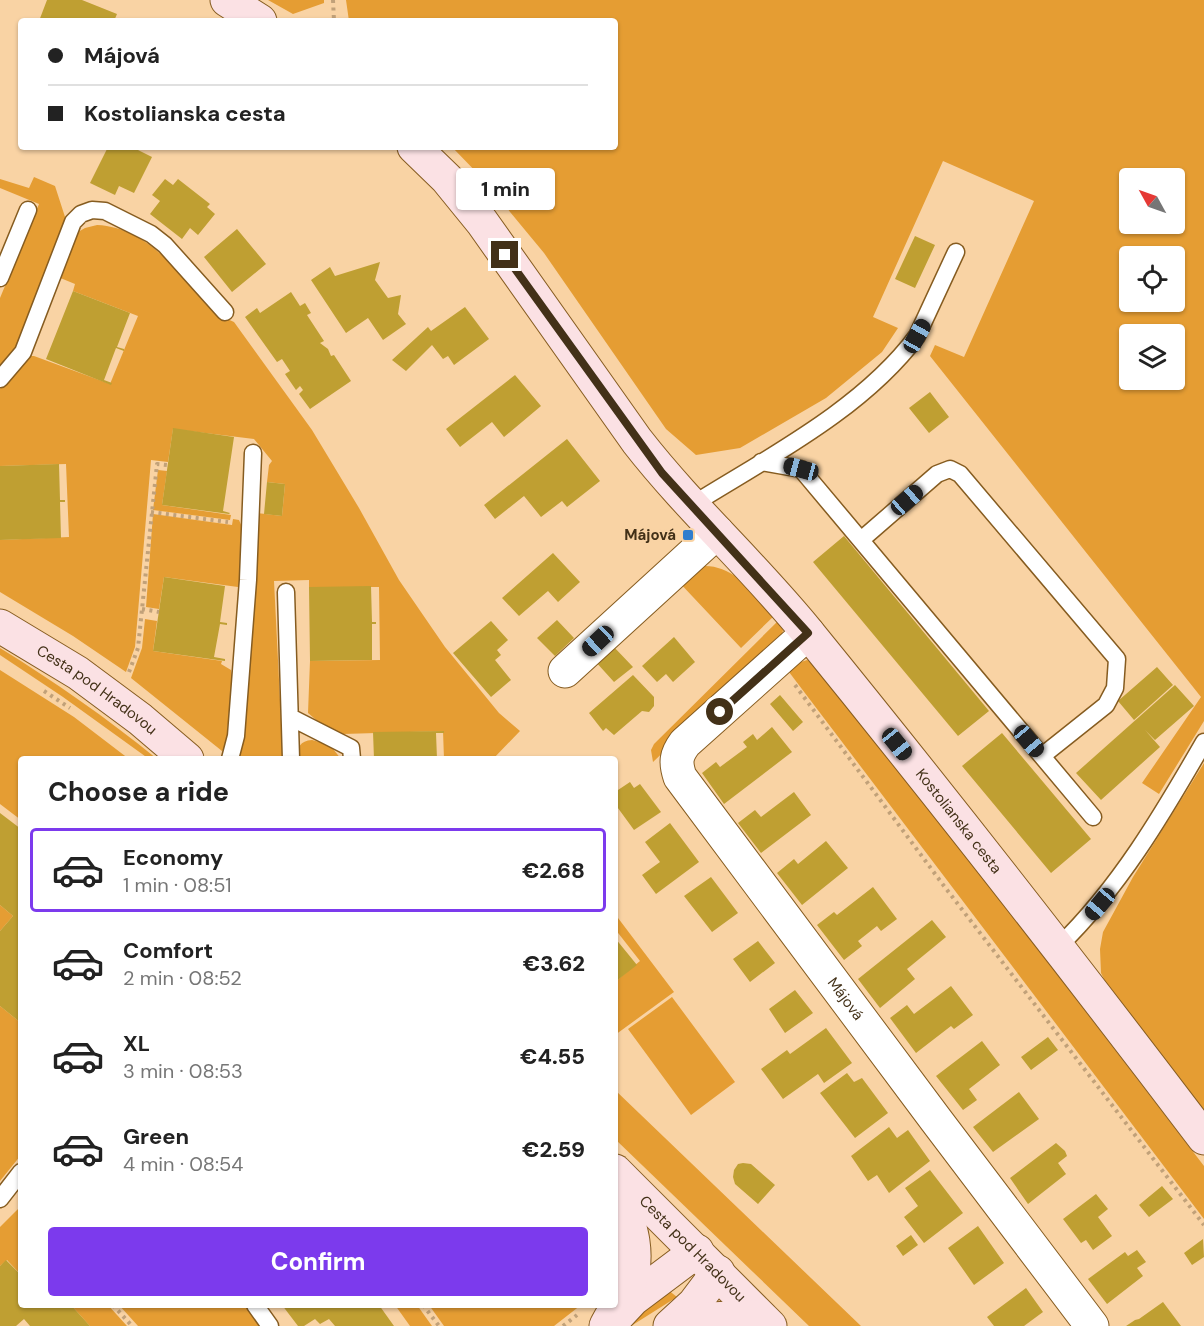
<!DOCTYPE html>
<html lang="en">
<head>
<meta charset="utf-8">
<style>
	body { margin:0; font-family:"DM Sans",sans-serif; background:#f2f2f2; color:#222; height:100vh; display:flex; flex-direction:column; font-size:22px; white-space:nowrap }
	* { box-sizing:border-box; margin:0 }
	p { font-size:20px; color:#767676 }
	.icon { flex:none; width:33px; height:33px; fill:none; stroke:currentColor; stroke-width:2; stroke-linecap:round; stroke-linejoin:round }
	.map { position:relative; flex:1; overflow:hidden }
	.drawer { position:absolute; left:18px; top:756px; width:600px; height:552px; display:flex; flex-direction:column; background:#fff; border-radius:6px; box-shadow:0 2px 4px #0004 }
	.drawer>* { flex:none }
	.banner { position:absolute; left:18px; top:18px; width:600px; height:132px; border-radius:6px; box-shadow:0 2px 4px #0004; display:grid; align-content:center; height:132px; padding:0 30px; background:#fff }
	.needle { width:39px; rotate:310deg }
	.tools { position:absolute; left:1119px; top:168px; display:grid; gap:12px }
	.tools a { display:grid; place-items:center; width:66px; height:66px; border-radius:6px; background:#fff; box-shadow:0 2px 4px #0004; font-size:30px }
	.end { position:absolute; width:27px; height:27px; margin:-14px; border:8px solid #433118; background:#fff; box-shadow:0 0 0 3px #fff }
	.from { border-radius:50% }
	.bubble { position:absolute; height:42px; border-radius:6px; background:#fff; box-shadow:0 2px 4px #0004; font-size:20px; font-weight:800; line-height:42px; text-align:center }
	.car { position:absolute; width:18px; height:36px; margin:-18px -9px; border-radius:8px; box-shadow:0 0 4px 2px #0007; background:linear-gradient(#222 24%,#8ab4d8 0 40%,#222 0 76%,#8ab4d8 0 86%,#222 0) }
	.banner b { display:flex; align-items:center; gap:21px; height:57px; font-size:22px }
	.banner b+b { border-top:2px solid #e0e0e0 }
	.banner i { width:15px; height:15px; background:#222 }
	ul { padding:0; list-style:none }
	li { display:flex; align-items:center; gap:18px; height:84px; margin:0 12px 9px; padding:0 18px; border:3px solid transparent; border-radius:6px }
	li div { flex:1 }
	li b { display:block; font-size:22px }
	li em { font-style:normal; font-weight:800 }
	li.on { border-color:#7c3aed }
	li>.icon { width:54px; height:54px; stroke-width:1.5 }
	h2 { padding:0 30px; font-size:27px; line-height:72px }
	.cta { display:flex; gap:12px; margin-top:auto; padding:12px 30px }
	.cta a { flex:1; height:69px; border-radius:6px; background:#7c3aed; color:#fff; font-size:24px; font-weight:800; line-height:69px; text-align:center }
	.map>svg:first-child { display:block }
</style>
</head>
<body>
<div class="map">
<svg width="1204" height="1326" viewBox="0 0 1204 1326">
	<rect width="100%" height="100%" fill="#f9d3a4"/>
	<path fill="#e59d33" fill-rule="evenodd" d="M 268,0 L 324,0 L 324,3 L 293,14 Z
		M 346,0 L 1204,0 L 1204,721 L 1159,794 L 1142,783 L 1201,697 L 930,356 L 935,345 L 964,357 L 1034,201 L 943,161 L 873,317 L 898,328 L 882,352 L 826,398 L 740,448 L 696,455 L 666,429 L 544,253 L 482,178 L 452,147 L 615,147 L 615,21 L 349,21 ZM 1130,178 L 1174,178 L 1174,224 L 1130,224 ZM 1174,256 L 1174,302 L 1130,302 L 1130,256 ZM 1130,334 L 1174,334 L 1174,380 L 1130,380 Z
		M 34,177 L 55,186 L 66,220 L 18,344 L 0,367 L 0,298 L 39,204 L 0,188 L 0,179 L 29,188 Z
		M 97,225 C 140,227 169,260 195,290 C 208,303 217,315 234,322 L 312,430 L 359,508 L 399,580 L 445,647 L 499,713 L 520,731 L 493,759 L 444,759 L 443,731 L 343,734 L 322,725 L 308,713 L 310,661 L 380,660 L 379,587 L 309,587 L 309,580 L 274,581 L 283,759 L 240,759 L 256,589 L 257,513 L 282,516 L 285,484 L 267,482 L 269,465 L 272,461 L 254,439 L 173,429 L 168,462 L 151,460 L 135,647 L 126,672 L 73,636 L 0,592 L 0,540 L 69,537 L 66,464 L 0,466 L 0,389 L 27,356 L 34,356 L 110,384 L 138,316 L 73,291 L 75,284 L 58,277 L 78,232 L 85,228 Z
		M 158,470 L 167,471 L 162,505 L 231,515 L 230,520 L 153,510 Z
		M 153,514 L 232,525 L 233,519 L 239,520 L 242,527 L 241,585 L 238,587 L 164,577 L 159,609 L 146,607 Z
		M 705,566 C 735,566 756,595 775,615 L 741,648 L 677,580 Z
		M 145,619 L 157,621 L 153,651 L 222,661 L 221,664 L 231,670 L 232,676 L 226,747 L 222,751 L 131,678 L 142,648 Z
		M 779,620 L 783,630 L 781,640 L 653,762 L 651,750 L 654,744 Z
		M 0,648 C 55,682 107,718 157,759 L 149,759 L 63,697 L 0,655 Z
		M 807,660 L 814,663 L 985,880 L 1204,1166 L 1204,1219 L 789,672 L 798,663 Z
		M 0,670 L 74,717 L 129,759 L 21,759 L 21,820 L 0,804 Z
		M 312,740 L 330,745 L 341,759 L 297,759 C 297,747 300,741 312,740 Z
		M 1204,763 L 1204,1112 L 1107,985 L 1101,973 L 1100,949 L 1103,932 L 1133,877 Z
		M 0,905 L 13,916 L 0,931 Z
		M 615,914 L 674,992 L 615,1035 L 615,982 L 640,961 L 615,929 Z
		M 672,997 L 735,1082 L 691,1115 L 628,1029 Z
		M 0,1006 L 21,1023 L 21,1155 L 0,1181 Z
		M 615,1090 L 861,1326 L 809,1326 L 615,1139 Z
		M 19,1208 L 21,1210 L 21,1275 L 7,1260 L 0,1266 L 0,1227 Z
		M 663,1286 L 677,1297 L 631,1326 L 617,1326 Z
		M 71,1305 L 108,1305 L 127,1326 L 90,1326 Z
		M 119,1305 L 245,1305 L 260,1326 L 138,1326 Z
		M 395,1305 L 417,1305 L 432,1326 L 410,1326 Z
		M 429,1305 L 581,1305 L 554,1326 L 444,1326 Z"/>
	<path fill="#bf9f32" d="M 47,0 L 82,0 L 117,14 L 114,21 L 39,21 Z
		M 108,147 L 132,147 L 152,157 L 134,193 L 119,186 L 115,195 L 90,183 Z
		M 165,179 L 173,185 L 178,179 L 210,204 L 207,207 L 215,214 L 198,235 L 190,228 L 182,239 L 150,214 L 160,201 L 152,195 Z
		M 237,229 L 266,264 L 232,292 L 204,257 Z
		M 915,236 L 935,245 L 915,288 L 895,279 Z
		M 380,262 L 375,280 L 388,298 L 401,295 L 398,314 L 406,324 L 383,340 L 368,318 L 346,333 L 311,280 L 330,267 L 335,276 Z
		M 73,291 L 130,313 L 117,347 L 124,349 L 124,351 L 116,348 L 104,380 L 112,383 L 111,385 L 46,359 Z
		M 291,292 L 300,306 L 305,303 L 311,313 L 307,315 L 324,341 L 320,343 L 328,349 L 331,356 L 334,355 L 351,381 L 310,409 L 299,394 L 303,390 L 300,386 L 296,390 L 285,374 L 290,371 L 282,359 L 277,362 L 245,317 L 257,308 L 260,313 Z
		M 465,307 L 489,339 L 454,365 L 448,356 L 443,359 L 432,345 L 406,371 L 392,360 L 428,327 L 431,331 Z
		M 515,375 L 541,406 L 504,437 L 492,422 L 460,447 L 446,429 Z
		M 930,392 L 949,417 L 929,433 L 909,408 Z
		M 173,428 L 234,437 L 223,511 L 230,513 L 229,514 L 162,505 Z
		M 567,439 L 600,481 L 567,507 L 562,501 L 541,517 L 524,496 L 495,519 L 484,505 Z
		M 59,464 L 60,500 L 65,500 L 65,502 L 60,502 L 61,538 L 0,540 L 0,466 Z
		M 267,482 L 285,484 L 282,516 L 264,514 Z
		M 844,536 L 989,711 L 958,736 L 813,562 Z
		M 553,553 L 580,582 L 558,602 L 548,591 L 519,616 L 502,598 Z
		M 164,577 L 225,586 L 220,622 L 227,623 L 227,625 L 220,624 L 214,657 L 225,659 L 225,661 L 153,651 Z
		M 371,586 L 372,622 L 376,622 L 376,624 L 372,624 L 372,660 L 310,661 L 309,587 Z
		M 557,620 L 574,638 L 555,656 L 537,638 Z
		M 491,621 L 508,640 L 497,650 L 501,655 L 495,660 L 511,680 L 491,697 L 453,653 Z
		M 674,637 L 695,662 L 673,682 L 666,674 L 657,682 L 642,666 Z
		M 613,646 L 633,667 L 614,682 L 595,661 Z
		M 1157,667 L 1173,685 L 1134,720 L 1118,701 Z
		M 633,675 L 654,697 L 654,706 L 649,712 L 642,711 L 614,735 L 606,728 L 603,731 L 589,713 Z
		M 1175,685 L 1194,706 L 1155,740 L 1145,730 L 1160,747 L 1101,800 L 1076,773 Z
		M 780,695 L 803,722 L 793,731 L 770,704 Z
		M 772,727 L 792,752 L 724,804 L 702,773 L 716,762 L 720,767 L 747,747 L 743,742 L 753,734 L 757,740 Z
		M 444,731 L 444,733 L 436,733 L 437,759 L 374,759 L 373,732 Z
		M 1002,733 L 1091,839 L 1051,873 L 962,766 Z
		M 630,782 L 634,788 L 640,784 L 661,812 L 634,830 L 615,804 L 615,792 Z
		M 794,792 L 811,815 L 761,853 L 738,823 L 755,810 L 761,817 Z
		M 0,813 L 21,829 L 21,1023 L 0,1006 L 0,931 L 13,916 L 0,905 Z
		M 670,823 L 699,862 L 656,894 L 642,875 L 660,862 L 645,842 Z
		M 826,841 L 848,868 L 802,905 L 777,873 L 794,859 L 798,864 Z
		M 711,877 L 738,913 L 712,932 L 684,896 Z
		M 873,887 L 897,919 L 881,931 L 877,926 L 858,941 L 862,946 L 844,960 L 817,925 L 834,912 L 837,915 Z
		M 932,920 L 946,937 L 907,969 L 915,979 L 880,1008 L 858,979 Z
		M 615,938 L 637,965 L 615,982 Z
		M 758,941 L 775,963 L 750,982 L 733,959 Z
		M 951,986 L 973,1015 L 954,1029 L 951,1026 L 916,1053 L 890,1018 L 907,1005 L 914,1014 Z
		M 795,990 L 813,1013 L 785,1033 L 769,1009 Z
		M 826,1028 L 852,1063 L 824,1083 L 818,1074 L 783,1099 L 761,1069 L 787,1050 L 790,1054 Z
		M 1048,1037 L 1058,1050 L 1031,1070 L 1021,1057 Z
		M 982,1041 L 1000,1065 L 969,1089 L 977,1100 L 963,1110 L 936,1076 Z
		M 847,1073 L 854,1082 L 862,1078 L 888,1113 L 855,1138 L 820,1093 Z
		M 1019,1092 L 1039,1119 L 993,1152 L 973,1127 Z
		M 889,1127 L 897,1138 L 908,1130 L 930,1161 L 889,1193 L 877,1175 L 868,1181 L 851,1156 Z
		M 1056,1143 L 1065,1151 L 1067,1156 L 1058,1163 L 1066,1174 L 1028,1204 L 1010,1178 Z
		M 743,1163 L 751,1164 L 775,1185 L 758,1204 L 735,1184 L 733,1177 L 734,1170 L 738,1164 Z
		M 930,1170 L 963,1213 L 924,1243 L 904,1217 L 918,1206 L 905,1188 Z
		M 1162,1186 L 1173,1199 L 1149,1217 L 1139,1205 Z
		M 1096,1194 L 1108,1209 L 1098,1217 L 1112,1236 L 1093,1250 L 1086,1240 L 1081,1243 L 1063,1219 Z
		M 978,1226 L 1004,1263 L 974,1285 L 948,1248 Z
		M 911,1235 L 918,1245 L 903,1256 L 896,1246 Z
		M 1203,1239 L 1204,1257 L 1192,1265 L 1184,1253 Z
		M 1137,1250 L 1146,1262 L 1137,1268 L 1143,1276 L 1107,1304 L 1088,1279 L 1125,1252 L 1128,1256 Z
		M 6,1260 L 21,1275 L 21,1305 L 71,1305 L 90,1326 L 30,1326 L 24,1319 L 16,1326 L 0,1326 L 0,1266 Z
		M 1026,1288 L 1043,1312 L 1024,1326 L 994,1326 L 987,1317 Z
		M 1163,1302 L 1181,1326 L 1126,1326 L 1135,1320 L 1139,1319 Z
		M 282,1305 L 379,1305 L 394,1326 L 335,1326 L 329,1319 L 320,1324 L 315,1319 L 304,1326 L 298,1326 Z"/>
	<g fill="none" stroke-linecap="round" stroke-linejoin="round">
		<defs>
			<path id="lane" d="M 0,278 L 28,210
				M 0,379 L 23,352 L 73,222 L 81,214 L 92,210 L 105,211 L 151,234 L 165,245 L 225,312
				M 761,462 L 801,469 L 1093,817
				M 692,505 C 767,458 863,409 917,336 L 956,252
				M 861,540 L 937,474 L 950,469 L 960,474 L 1117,659 L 1115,688 L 1106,705 L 1042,756
				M 286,592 L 291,759
				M 290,717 L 351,748 L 352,759
				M 230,759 L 236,736 L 248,580 L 253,453
				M 1059,946 C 1119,888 1162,815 1204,742
				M 0,1199 L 21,1172
				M 255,1305 L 270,1326"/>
			<g id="street">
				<path id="s1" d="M 808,633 L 685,743 C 676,755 675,762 680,777 L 936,1120 L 1092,1326"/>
				<path d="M 565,671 L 717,532"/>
			</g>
			<g id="secondary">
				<path d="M 227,0 L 260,21"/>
				<path id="s2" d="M 414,147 L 447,179 L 482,222 L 637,441 C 690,509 755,567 809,634 C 944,800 1075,968 1204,1138"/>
				<path id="s3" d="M 0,626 L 78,673 L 140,719 L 187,759"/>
				<path id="s4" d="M 615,1171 L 770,1326"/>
				<path d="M 619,1314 L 633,1299 L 697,1251"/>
				<path d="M 606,1326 C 613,1312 623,1299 629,1284 C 643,1249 625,1213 615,1179"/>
				<path d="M 670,1326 L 694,1304 L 718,1272"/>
				<path d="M 682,1326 L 708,1319 L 760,1317"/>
			</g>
		</defs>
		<use href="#lane" stroke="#865c20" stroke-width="19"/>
		<use href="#street" stroke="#865c20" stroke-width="35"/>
		<use href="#secondary" stroke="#865c20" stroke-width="35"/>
		<path stroke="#c1a179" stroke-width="4" stroke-dasharray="3 4.5" stroke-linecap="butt" d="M 333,0 L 334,21
			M 151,512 L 228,522
			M 142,609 L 159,612
			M 129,672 L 138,648 L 157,464 L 167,465
			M 795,685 L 944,886 L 1204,1225
			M 44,691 L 70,708
			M 113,1305 L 132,1326
			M 423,1305 L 439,1326
			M 563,1326 L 577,1315"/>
		<use href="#lane" stroke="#fff" stroke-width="16"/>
		<use href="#street" stroke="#fff" stroke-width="33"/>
		<use href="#secondary" stroke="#fbe1e4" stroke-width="33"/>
	</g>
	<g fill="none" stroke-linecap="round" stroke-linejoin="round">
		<path stroke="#433118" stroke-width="8" d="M 505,255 L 662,473 L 808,633 L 720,712"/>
	</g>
	<rect fill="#2f7dcd" stroke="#f9d3a4" stroke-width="2" x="682" y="529" width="12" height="12" rx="3"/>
	<g text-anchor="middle" stroke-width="4.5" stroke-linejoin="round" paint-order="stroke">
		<g font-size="15" font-weight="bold" fill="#433118" stroke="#f9d3a4" text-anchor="end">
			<text x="676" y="540">Májová</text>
		</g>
		<g font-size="15" fill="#433118" stroke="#f9d3a4">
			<text dy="5" stroke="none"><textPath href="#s3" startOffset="116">Cesta pod Hradovou</textPath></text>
			<text dy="5" stroke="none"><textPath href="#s2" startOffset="868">Kostolianska cesta</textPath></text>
			<text dy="5" stroke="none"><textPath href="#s1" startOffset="478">Májová</textPath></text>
			<text dy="5" stroke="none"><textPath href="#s4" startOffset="110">Cesta pod Hradovou</textPath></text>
		</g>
	</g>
</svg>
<div class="tools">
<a><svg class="needle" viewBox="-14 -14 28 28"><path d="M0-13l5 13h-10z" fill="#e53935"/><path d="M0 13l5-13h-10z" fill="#767676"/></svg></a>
<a><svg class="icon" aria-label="locate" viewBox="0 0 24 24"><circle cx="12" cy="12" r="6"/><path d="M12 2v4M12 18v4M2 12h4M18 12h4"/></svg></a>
<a><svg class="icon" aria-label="layers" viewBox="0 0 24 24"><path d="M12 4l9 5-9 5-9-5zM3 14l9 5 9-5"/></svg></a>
</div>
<i class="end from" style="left:720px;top:712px"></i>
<i class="end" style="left:505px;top:255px"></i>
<div class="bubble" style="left:456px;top:168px;width:99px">1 min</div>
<i class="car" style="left:917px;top:336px;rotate:29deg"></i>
<i class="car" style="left:801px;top:469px;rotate:285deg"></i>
<i class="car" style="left:907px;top:500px;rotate:49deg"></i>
<i class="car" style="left:598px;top:641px;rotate:227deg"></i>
<i class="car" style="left:1029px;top:741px;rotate:140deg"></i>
<i class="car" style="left:897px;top:744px;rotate:141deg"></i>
<i class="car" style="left:1100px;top:904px;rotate:220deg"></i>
<div class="banner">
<b><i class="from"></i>Májová</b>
<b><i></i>Kostolianska cesta</b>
</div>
<section class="drawer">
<h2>Choose a ride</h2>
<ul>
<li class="on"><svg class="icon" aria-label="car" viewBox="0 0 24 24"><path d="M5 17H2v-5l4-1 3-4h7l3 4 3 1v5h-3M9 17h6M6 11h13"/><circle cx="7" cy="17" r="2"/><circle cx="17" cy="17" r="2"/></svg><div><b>Economy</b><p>1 min · 08:51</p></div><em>€2.68</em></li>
<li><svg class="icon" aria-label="car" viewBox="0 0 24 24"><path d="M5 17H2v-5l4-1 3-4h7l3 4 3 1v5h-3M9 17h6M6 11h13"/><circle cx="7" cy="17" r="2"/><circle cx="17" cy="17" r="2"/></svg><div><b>Comfort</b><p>2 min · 08:52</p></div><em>€3.62</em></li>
<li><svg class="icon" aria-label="car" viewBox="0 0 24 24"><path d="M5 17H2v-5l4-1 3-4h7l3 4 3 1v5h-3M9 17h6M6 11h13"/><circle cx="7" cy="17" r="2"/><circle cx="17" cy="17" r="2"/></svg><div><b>XL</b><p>3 min · 08:53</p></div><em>€4.55</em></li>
<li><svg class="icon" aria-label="car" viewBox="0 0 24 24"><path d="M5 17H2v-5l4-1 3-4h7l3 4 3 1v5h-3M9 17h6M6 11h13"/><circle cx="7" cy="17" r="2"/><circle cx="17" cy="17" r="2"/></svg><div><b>Green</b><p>4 min · 08:54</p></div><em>€2.59</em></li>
</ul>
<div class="cta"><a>Confirm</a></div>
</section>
</div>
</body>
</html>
